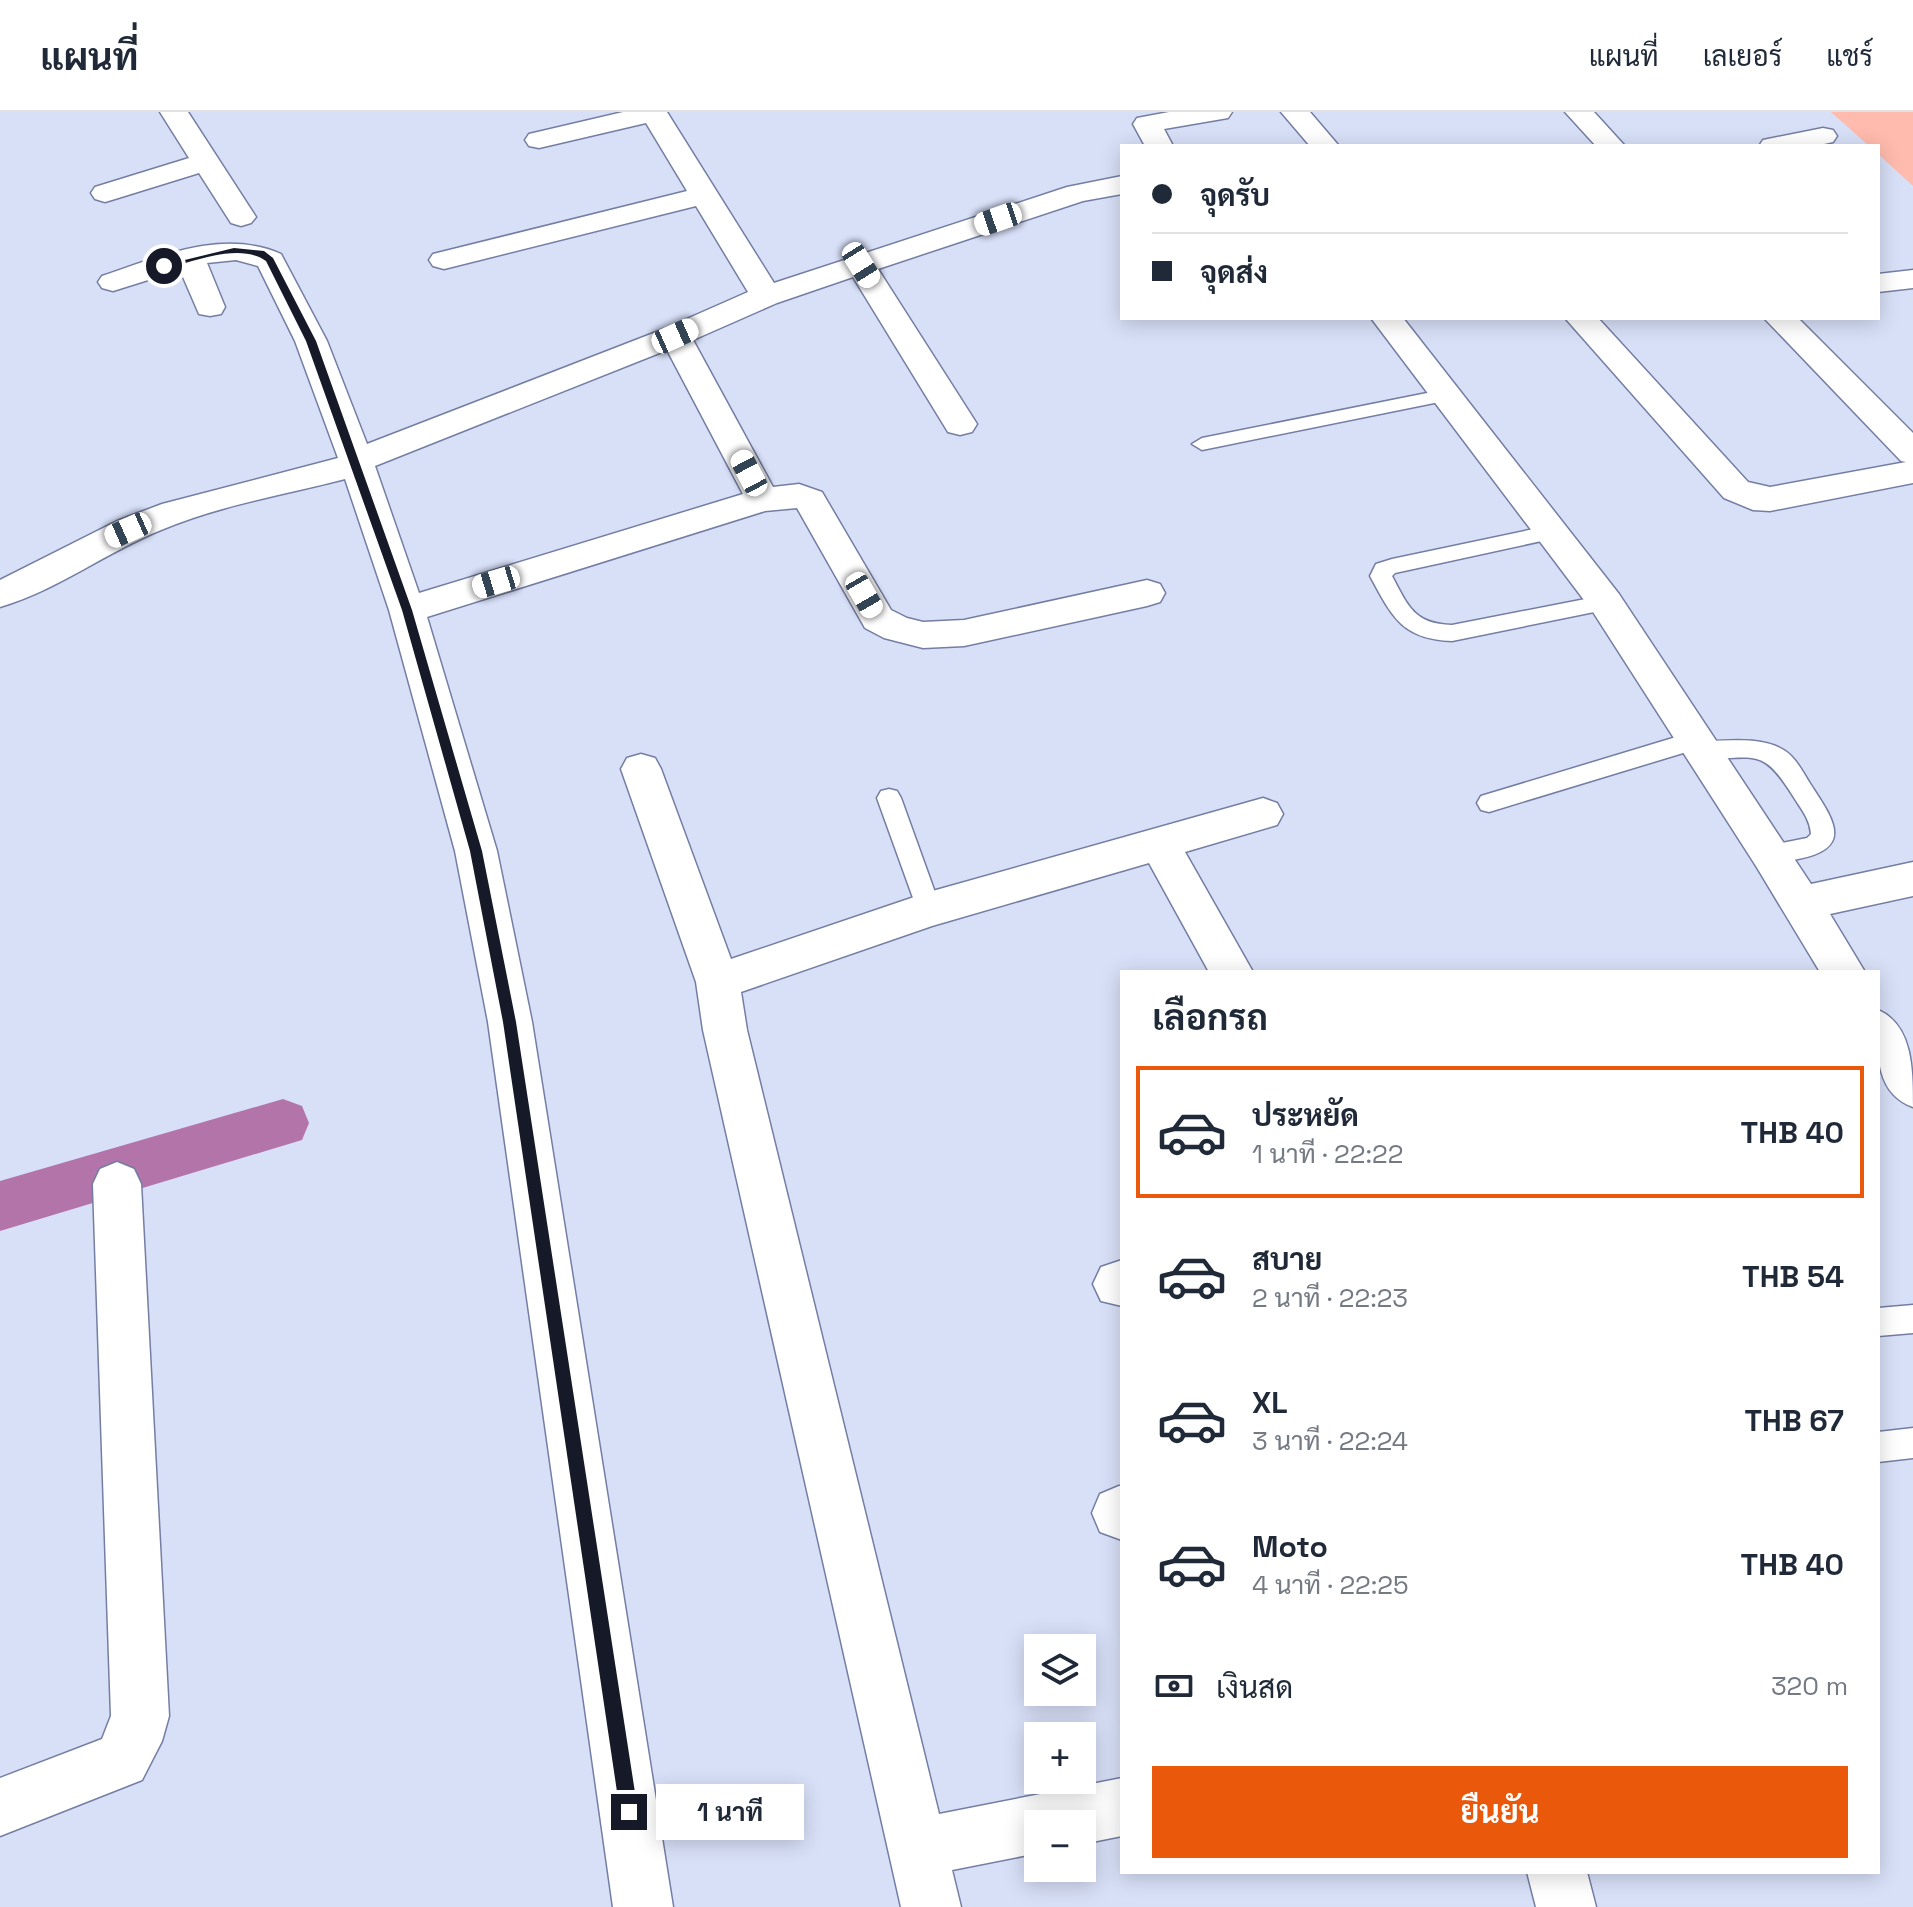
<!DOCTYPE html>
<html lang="th">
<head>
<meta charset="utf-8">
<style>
	body { margin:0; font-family:"Space Grotesk",Sarabun,sans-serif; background:#f6f6f7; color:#1f2937; height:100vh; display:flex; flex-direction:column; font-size:30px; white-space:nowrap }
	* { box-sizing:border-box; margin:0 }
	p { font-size:26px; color:#747a83 }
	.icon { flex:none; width:44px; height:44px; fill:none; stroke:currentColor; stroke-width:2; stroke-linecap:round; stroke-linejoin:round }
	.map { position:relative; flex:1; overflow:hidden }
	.details { position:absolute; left:1120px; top:858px; width:760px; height:904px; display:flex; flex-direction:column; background:#fff; border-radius:0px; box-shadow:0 4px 20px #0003 }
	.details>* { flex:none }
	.top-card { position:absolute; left:1120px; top:32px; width:760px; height:176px; border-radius:0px; box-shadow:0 4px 20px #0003; display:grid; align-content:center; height:176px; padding:0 32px; background:#fff }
	.fabs { position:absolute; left:1024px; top:1522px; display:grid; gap:16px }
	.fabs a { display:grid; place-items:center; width:72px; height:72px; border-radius:0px; background:#fff; box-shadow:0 4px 20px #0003; font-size:40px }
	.end { position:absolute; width:36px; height:36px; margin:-18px; border:10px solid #161a28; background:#fff; box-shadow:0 0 0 4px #fff }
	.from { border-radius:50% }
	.bubble { position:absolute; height:56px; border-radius:0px; background:#fff; box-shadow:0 4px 20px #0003; font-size:26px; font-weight:700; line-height:56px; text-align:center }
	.car { position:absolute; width:24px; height:48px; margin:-24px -12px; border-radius:10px; box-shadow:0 0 6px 2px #0007; background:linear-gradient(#fff 24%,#345 0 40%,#fff 0 76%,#345 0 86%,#fff 0) }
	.top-card b { display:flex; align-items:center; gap:28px; height:76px; font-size:30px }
	.top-card b+b { border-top:2px solid #e0e1e3 }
	.top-card i { width:20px; height:20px; background:#1f2937 }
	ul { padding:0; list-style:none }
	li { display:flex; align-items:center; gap:24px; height:132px; margin:0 16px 12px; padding:0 16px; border:4px solid transparent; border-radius:0px }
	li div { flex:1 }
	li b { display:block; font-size:30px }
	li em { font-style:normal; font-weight:700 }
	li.selected { border-color:#ea580c }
	li>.icon { width:72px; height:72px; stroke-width:1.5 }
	h2 { padding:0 32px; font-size:36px; line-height:96px }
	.pay { display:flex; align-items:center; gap:20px; height:88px; padding:0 32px; font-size:30px }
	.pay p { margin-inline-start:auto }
	.cta { display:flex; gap:16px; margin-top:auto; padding:16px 32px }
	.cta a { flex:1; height:92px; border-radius:0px; background:#ea580c; color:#fff; font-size:32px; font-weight:700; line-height:92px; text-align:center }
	header { display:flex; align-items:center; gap:48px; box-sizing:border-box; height:112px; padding:0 40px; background:#fff; border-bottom:2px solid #e0e1e3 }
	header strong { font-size:38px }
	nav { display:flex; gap:44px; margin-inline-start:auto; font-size:28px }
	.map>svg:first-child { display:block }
</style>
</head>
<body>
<header>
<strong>แผนที่</strong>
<nav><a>แผนที่</a><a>เลเยอร์</a><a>แชร์</a></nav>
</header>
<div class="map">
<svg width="1913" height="1795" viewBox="0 0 1913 1795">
	<rect width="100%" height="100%" fill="#d8e0f8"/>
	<path fill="#ffbbad" d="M 1831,0 L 1913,0 L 1913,74 L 1878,42 L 1878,34 L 1869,34 Z"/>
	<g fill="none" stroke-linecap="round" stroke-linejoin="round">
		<path fill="#b274a9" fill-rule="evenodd" d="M 283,987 L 302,994 L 309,1011 L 302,1028 L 0,1119 L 0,1069 Z"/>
		<defs>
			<path id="service" d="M 1447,277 L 1457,283 L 1454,287 L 1202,338 L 1192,332 L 1202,326 Z
				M 1553,413 L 1560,415 L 1563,420 L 1560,425 L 1395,461 L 1392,464 C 1408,494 1414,512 1452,513 L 1606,483 L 1614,486 L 1617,491 L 1614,496 L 1452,529 C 1401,527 1392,504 1370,464 L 1376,452 L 1392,447 Z
				M 1696,619 L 1704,622 L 1707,629 C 1731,629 1758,625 1780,636 C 1795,643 1802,659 1811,673 C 1833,707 1855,736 1798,747 C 1786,749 1774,753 1762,749 L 1759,742 L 1762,735 L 1807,726 L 1811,722 C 1810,707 1801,697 1793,684 C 1763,636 1757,646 1704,647 L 1696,644 L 1693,638 L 1489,700 L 1481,698 L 1477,691 L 1481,684 Z
				M 889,677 L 897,679 L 901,686 L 941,797 L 938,804 L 929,807 L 920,804 L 917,797 L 877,686 L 881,679 Z
				M 1913,1193 L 1913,1221 L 1878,1224 L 1878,1196 Z
				M 1913,1316 L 1913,1346 L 1878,1350 L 1878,1320 Z"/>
			<path id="minor" d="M 160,0 L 188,0 L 256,105 L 251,111 L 241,114 L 231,111 L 199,61 L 115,87 L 105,90 L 95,87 L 91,81 L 95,75 L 189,46 Z
				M 623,0 L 667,0 L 774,171 L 1067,75 L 1122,64 L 1122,82 L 1083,89 L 878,157 L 977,312 L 972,320 L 960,323 L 948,320 L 853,165 L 777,191 L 693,228 L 773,375 L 799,372 L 822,380 L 891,498 L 907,506 L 923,510 L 964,508 L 1147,468 L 1160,472 L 1165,481 L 1160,490 L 1147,494 L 964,534 L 923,536 L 884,526 L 865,516 L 797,396 L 765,399 L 427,505 L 497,739 L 532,910 L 673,1795 L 613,1795 L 488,910 L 455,739 L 389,498 L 345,367 C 284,383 220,393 161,418 C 106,440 58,478 0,495 L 0,468 L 117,409 L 162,392 L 338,346 L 295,229 L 258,154 L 236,148 L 207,151 L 225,195 L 221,202 L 210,204 L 199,202 L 180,158 L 113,179 L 102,176 L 98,170 L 102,164 C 159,145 222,116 281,142 L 327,229 L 367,332 L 664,217 L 748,180 L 696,94 L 444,157 L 433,154 L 429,148 L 433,142 L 687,79 L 646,11 L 539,36 L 529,34 L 525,28 L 529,22 ZM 667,238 L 743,382 L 419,481 L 375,354 Z
				M 1169,0 L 1232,0 L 1228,6 L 1164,17 L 1173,34 L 1145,34 L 1133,12 L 1137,6 Z
				M 1281,0 L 1310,0 L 1339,34 L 1310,34 Z
				M 1565,0 L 1594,0 L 1625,34 L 1596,34 Z
				M 1823,16 L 1833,18 L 1837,24 L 1833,30 L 1815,34 L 1759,34 L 1763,28 Z
				M 1913,158 L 1913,176 L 1878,180 L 1878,162 Z
				M 1371,206 L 1403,206 L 1619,482 L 1811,772 L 1913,750 L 1913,784 L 1830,802 L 1865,860 L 1820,860 L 1756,754 L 1593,500 Z
				M 1565,206 L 1598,206 L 1748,370 L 1770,375 L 1906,350 L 1901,349 L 1764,206 L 1798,206 L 1913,321 L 1913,371 L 1770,399 L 1753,398 L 1724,386 Z
				M 641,642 L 655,646 L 661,657 L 731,847 L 929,780 L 1263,686 L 1277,691 L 1283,702 L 1277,713 L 1185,740 L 1253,860 L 1209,860 L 1149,751 L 932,814 L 741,880 L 747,918 L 939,1702 L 1122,1666 L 1122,1724 L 1082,1732 L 1082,1712 L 1038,1712 L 1038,1741 L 952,1758 L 961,1795 L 901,1795 L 703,918 L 696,870 L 621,657 L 627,646 Z
				M 1878,898 C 1913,913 1913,958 1913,995 C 1872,980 1878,935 1878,898 Z
				M 117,1050 L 134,1057 L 141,1072 L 169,1604 L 162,1629 L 142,1668 L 0,1724 L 0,1666 L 102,1627 L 111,1604 L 93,1072 L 100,1057 Z
				M 1122,1148 L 1122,1194 L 1101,1189 L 1093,1172 L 1101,1155 Z
				M 1119,1374 L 1122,1374 L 1122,1428 L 1100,1420 L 1092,1401 L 1100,1382 Z
				M 1527,1760 L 1587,1760 L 1596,1795 L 1536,1795 Z"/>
		</defs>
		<use href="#service" stroke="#747ea3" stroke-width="3"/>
		<use href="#minor" stroke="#747ea3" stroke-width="3"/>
		<use href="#service" fill="#fff" fill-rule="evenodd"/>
		<use href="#minor" fill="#fff" fill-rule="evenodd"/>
	</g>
	<path fill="#161a28" d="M 234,136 L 264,139 L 273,146 L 316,229 L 412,498 L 482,739 L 516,910 L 638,1700 L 635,1706 L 629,1709 L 623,1706 L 620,1700 L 503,910 L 470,739 L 402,498 L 306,229 L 266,149 C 239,130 193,150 164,157 L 160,154 Z"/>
</svg>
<div class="fabs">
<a><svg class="icon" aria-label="layers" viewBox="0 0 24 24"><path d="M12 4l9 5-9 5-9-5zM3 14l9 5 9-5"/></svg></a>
<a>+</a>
<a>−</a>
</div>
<i class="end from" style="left:164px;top:154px"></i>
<i class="end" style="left:629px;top:1700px"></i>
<div class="bubble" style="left:656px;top:1672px;width:148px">1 นาที</div>
<i class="car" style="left:998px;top:107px;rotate:251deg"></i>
<i class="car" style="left:861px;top:153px;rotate:148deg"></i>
<i class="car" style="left:675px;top:224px;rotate:66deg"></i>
<i class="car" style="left:749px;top:361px;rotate:332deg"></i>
<i class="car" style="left:128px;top:418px;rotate:246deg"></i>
<i class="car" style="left:496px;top:470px;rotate:253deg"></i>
<i class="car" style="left:864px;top:483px;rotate:150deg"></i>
<div class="top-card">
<b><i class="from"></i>จุดรับ</b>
<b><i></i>จุดส่ง</b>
</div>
<section class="details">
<h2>เลือกรถ</h2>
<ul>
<li class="selected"><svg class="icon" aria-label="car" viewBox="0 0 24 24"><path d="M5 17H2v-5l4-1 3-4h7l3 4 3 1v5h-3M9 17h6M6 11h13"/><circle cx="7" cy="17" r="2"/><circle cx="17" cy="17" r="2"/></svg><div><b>ประหยัด</b><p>1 นาที · 22:22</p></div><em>THB 40</em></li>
<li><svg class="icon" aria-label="car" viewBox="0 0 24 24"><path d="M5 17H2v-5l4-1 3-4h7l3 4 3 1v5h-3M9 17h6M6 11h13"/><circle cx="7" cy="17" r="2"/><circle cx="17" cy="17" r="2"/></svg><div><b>สบาย</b><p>2 นาที · 22:23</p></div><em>THB 54</em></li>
<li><svg class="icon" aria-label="car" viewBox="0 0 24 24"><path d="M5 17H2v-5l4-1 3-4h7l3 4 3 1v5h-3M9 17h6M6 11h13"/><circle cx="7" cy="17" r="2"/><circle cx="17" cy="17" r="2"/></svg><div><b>XL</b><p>3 นาที · 22:24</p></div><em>THB 67</em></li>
<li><svg class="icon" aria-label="car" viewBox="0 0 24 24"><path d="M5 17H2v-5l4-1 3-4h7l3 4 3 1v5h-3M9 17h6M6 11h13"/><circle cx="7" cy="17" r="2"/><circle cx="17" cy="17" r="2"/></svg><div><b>Moto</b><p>4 นาที · 22:25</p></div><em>THB 40</em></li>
</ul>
<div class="pay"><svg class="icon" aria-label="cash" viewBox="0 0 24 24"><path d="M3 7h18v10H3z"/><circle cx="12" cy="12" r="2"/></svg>เงินสด<p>320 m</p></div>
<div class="cta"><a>ยืนยัน</a></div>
</section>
</div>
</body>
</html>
